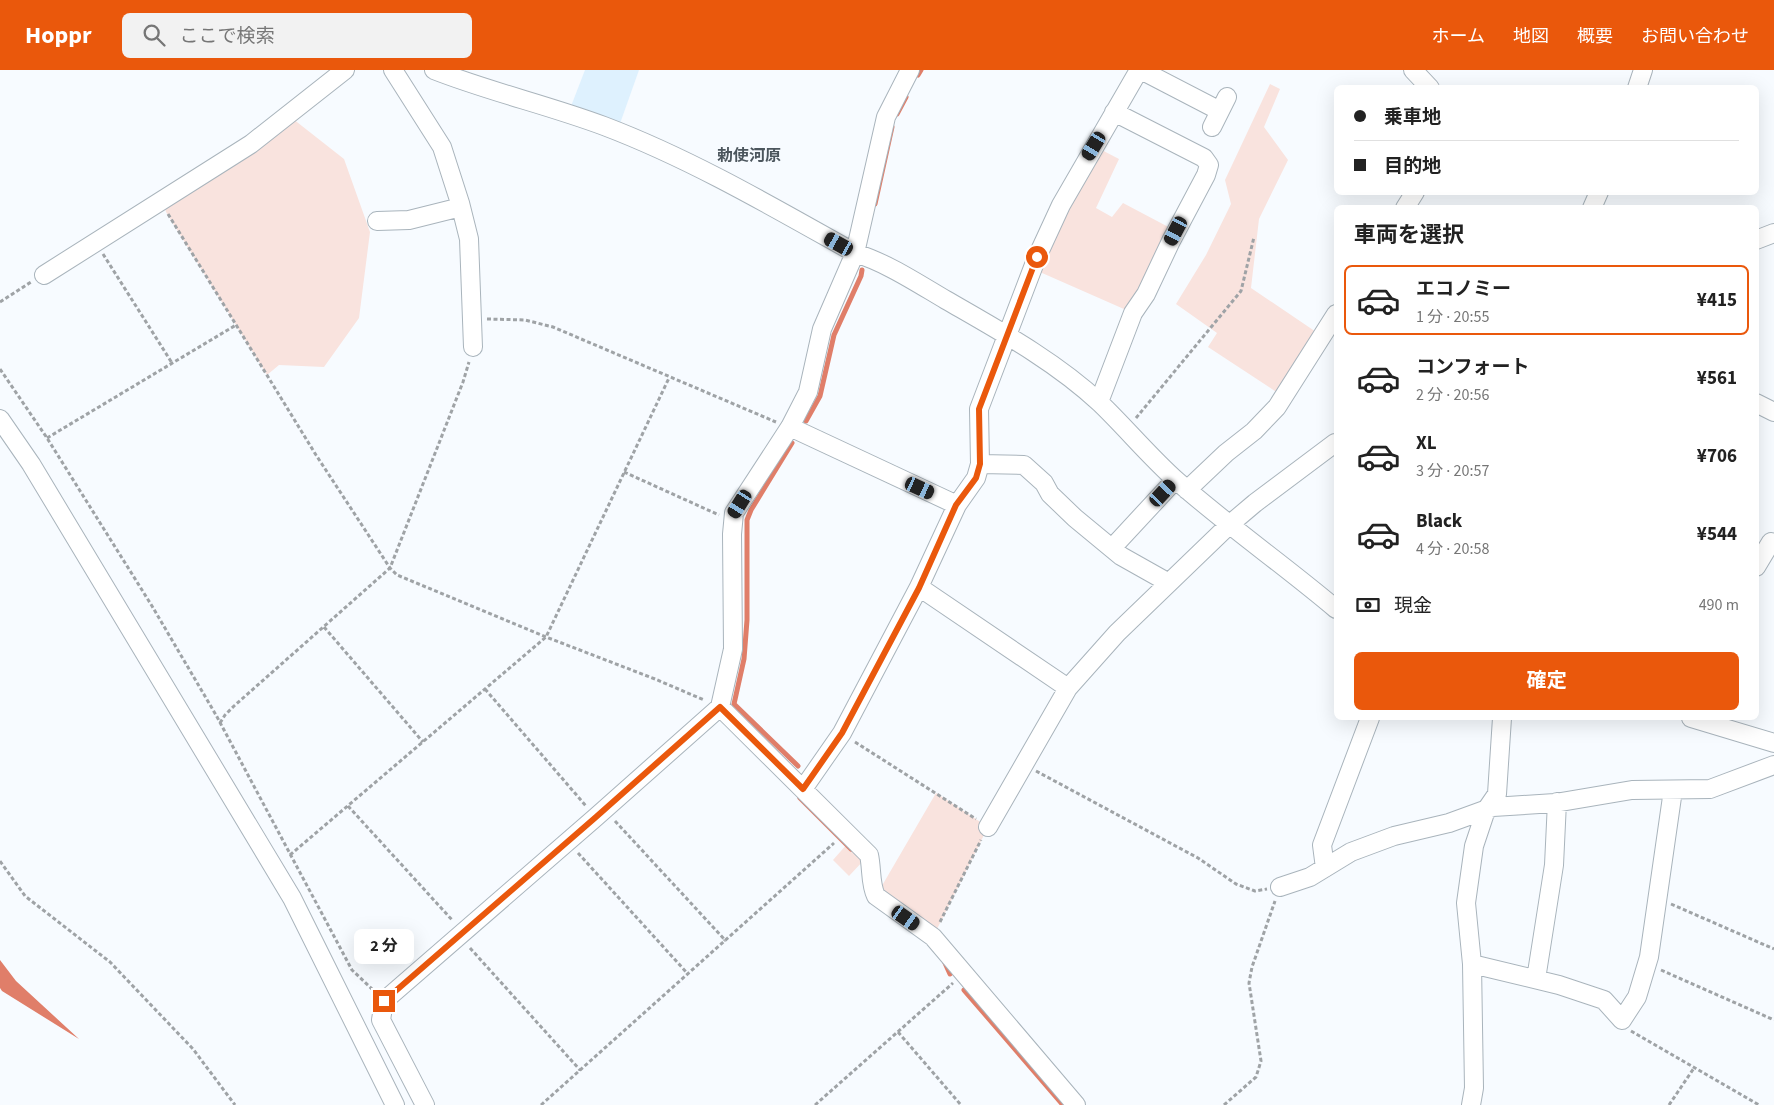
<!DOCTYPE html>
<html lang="ja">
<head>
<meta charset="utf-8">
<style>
	body { margin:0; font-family:"Source Sans 3","Noto Sans JP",sans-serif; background:#f2f2f2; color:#222; height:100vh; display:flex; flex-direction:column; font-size:19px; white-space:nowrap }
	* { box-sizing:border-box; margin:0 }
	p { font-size:16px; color:#767676 }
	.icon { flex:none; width:28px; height:28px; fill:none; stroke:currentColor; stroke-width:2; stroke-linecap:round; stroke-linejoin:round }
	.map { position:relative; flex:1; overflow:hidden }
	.drawer { position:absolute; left:1334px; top:135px; width:425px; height:515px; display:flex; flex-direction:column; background:#fff; border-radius:8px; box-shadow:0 5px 20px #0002 }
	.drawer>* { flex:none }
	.guide { position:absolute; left:1334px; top:15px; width:425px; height:110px; border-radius:8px; box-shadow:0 5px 20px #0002; display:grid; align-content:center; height:110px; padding:0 20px; background:#fff }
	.end { position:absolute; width:22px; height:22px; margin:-11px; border:6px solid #ea580c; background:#fff; box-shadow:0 0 0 2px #fff }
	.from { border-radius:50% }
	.bubble { position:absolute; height:35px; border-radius:8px; background:#fff; box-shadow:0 5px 20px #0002; font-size:16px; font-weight:700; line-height:35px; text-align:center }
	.car { position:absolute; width:15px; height:30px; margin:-15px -8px; border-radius:6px; box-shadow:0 0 4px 1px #0007; background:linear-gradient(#222 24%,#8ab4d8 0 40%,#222 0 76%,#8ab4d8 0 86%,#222 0) }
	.guide b { display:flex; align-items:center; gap:18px; height:48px; font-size:19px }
	.guide b+b { border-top:1px solid #e0e0e0 }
	.guide i { width:12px; height:12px; background:#222 }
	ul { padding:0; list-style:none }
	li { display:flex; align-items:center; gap:15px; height:70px; margin:0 10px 8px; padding:0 10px; border:2px solid transparent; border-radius:8px }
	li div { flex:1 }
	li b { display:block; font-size:19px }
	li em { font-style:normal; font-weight:700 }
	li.active { border-color:#ea580c }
	li>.icon { width:45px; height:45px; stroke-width:1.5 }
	h2 { padding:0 20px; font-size:22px; line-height:60px }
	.pay { display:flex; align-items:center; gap:12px; height:55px; padding:0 20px; font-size:19px }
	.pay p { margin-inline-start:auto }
	.button { display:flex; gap:10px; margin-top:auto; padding:10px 20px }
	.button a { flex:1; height:58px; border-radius:8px; background:#ea580c; color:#fff; font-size:20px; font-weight:700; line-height:58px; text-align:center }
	header { display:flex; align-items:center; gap:30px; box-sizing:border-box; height:70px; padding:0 25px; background:#ea580c; color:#fff }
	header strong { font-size:24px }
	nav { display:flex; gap:28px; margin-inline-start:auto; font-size:18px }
	.search { width:350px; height:45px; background:#f2f2f2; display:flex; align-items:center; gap:12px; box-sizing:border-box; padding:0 18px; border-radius:8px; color:#767676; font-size:19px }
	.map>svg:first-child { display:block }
</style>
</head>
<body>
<header>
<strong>Hoppr</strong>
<div class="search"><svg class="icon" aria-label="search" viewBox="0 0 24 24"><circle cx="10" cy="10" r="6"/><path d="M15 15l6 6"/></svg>ここで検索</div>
<nav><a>ホーム</a><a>地図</a><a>概要</a><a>お問い合わせ</a></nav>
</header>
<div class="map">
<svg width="1774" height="1035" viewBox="0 0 1774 1035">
	<rect width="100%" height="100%" fill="#f7fbff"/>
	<path fill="#def1fe" d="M 585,0 L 639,0 L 617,62 L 568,44 Z"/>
	<path fill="#f9e3de" d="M 1270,14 L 1280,19 L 1264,57 L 1288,90 L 1259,149 L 1251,218 L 1322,266 L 1284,327 L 1208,277 L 1217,263 L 1176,234 L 1206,185 L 1231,134 L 1225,110 Z
		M 288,45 L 344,89 L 370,162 L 359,248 L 324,297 L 279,295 L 267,305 L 166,142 L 163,129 Z
		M 1094,76 L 1119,89 L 1096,138 L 1112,147 L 1123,133 L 1176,161 L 1133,243 L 1033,199 Z
		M 936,723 L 988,757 L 933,867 L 876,826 Z
		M 848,773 L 865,789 L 849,806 L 833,790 Z"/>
	<path fill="#e07e69" d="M 0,890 L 16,911 L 79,969 L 2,921 L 0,918 Z"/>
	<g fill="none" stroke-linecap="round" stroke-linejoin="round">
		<path stroke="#e07e69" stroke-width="5" d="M 918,5 L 921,0
			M 897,44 L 906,27
			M 875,134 L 892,57
			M 806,351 L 820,326 L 834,265 L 861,206 L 862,200
			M 792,373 L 751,440 L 747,450 L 747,550 L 744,589 L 734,634 L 798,696
			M 800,728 L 851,779
			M 945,893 L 950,904
			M 964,920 L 1063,1035"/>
		<defs>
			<path id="minor" d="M 393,0 L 442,77 L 460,133 L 469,169 L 473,277
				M 434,0 C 490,22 548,35 604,56 C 691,89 773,137 855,183 C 887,193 917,213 946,230 C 998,260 1055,291 1100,333 C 1126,358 1150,387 1177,411 C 1228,456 1284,495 1336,539
				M 1141,0 L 1220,41
				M 1413,0 L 1430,18
				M 1637,18 L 1643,0
				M 1212,57 L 1227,27
				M 1405,138 L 1415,122
				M 1592,138 L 1599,122
				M 377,151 L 409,150 L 461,137
				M 1756,170 L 1774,163
				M 44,205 L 251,74 L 345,0
				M 1099,332 L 1133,243 L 1146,224 L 1171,171 L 1206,105 L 1209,95 L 1204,88 L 1114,42
				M 1756,333 L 1774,342
				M 0,349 L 31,394 L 292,828 L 395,1035
				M 790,357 L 957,435
				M 980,394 L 1024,395 L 1044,413 L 1050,424 L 1075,448 L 1121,486 L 1169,513
				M 1187,420 L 1226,383 L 1254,361 L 1277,337 L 1336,244
				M 1112,478 L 1175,410
				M 1756,497 L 1771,472
				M 919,517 L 1068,618
				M 720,637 L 869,785 C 872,798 870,814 876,826 L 933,867 L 1076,1035
				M 1691,648 L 1774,673
				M 803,719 L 842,663 L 919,517 L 957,435 L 976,408 L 980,394 L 979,339 L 1037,187 L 1061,135 L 1139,0
				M 988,757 L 1068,618 L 1117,563 L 1229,455 L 1255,433 L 1335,373
				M 1325,798 L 1322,775 L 1370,648
				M 1280,817 L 1310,807 L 1351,782 L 1394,766 L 1449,753 L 1493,737 L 1555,733 L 1632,720 L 1710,719 L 1774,695
				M 1472,894 L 1466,833 L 1474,776 L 1486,740 L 1497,724 L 1502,648
				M 1536,909 L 1554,795 L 1557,732
				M 425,1035 L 381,950 L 384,931 L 596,747 L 720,637 L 733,579 L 732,464 L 734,443 L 790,357 L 808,322 L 822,259 L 855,183 L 886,47 L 910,0
				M 1471,1035 L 1474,1018 L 1472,894 L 1559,915 L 1604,930 L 1622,950 L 1637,927 L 1649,887 L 1673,720"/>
		</defs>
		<use href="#minor" stroke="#a9b4bc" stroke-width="20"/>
		<path stroke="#9fa3a6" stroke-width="3" stroke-dasharray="4 2.5" stroke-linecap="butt" d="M 168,144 L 316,385 L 390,498 L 397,505 L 546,567 L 655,609 L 704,630
			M 103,184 L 172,293
			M 0,232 L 31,212
			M 487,249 L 525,250 L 553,257 L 776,352
			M 0,299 L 47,368 L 152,536 L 216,645 L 352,900 L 373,920
			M 1136,348 L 1241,221 L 1254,167
			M 47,368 L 236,255
			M 624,402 L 719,445
			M 324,557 L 423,672
			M 485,619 L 586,736
			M 220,653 L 225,645 L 234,636 L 390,498 L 463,312 L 469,292
			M 855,672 L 976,749
			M 1036,701 L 1198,788 L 1236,814 L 1255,821 L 1267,819
			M 348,736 L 453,851
			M 615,751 L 725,870 L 724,871
			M 578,783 L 688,904
			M 290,785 L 546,567 L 669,308
			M 0,791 L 25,826 L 110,892 L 193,979 L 235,1035
			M 1671,834 L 1774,879
			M 940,852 L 981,770
			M 470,878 L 580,1000
			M 1661,900 L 1774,950
			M 1631,961 L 1759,1035
			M 898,962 L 961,1035
			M 541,1035 L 834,773
			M 815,1035 L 953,913
			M 1224,1035 L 1256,1007 L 1261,991 L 1249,913 L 1252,897 L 1275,831
			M 1669,1035 L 1694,998"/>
		<use href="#minor" stroke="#fff" stroke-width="18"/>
	</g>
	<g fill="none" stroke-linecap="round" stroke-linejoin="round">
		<path stroke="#ea580c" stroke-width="6" d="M 384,931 L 596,747 L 720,637 L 803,719 L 842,663 L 919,518 L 956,435 L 976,408 L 980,394 L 979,339 L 1037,187"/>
	</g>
	<g text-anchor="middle" stroke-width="4" stroke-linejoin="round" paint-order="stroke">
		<g font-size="16" font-weight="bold" fill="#4c565d" stroke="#f7fbff">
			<text x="749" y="91">勅使河原</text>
		</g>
	</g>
</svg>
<i class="end from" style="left:1037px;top:187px"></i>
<i class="end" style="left:384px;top:931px"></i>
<div class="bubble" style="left:354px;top:859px;width:60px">2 分</div>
<i class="car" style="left:1094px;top:76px;rotate:211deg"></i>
<i class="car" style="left:1176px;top:161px;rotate:208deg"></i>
<i class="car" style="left:839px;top:174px;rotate:299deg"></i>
<i class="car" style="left:920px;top:418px;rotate:115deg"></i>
<i class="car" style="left:1163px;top:423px;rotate:43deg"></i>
<i class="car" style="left:740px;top:434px;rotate:212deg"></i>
<i class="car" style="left:906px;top:848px;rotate:125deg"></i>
<div class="guide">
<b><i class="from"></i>乗車地</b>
<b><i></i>目的地</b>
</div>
<section class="drawer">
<h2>車両を選択</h2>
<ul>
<li class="active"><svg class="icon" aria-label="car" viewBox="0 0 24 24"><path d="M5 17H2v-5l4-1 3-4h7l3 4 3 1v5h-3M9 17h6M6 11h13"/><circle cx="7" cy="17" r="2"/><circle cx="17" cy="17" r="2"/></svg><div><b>エコノミー</b><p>1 分 · 20:55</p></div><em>¥415</em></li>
<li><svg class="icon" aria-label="car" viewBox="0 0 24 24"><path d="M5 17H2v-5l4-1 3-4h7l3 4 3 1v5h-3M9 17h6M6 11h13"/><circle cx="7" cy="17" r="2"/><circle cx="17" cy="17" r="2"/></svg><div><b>コンフォート</b><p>2 分 · 20:56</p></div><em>¥561</em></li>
<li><svg class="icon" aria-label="car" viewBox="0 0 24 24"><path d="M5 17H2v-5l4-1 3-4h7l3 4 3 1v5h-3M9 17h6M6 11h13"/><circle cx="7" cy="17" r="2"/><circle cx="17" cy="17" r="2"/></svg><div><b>XL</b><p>3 分 · 20:57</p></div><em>¥706</em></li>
<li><svg class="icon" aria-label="car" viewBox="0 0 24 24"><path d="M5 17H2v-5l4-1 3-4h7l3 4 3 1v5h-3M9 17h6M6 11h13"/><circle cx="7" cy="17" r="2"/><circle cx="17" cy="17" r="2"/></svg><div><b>Black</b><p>4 分 · 20:58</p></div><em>¥544</em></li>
</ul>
<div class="pay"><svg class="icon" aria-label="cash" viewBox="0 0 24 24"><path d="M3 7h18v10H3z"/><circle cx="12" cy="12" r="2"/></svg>現金<p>490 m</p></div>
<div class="button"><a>確定</a></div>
</section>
</div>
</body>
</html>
